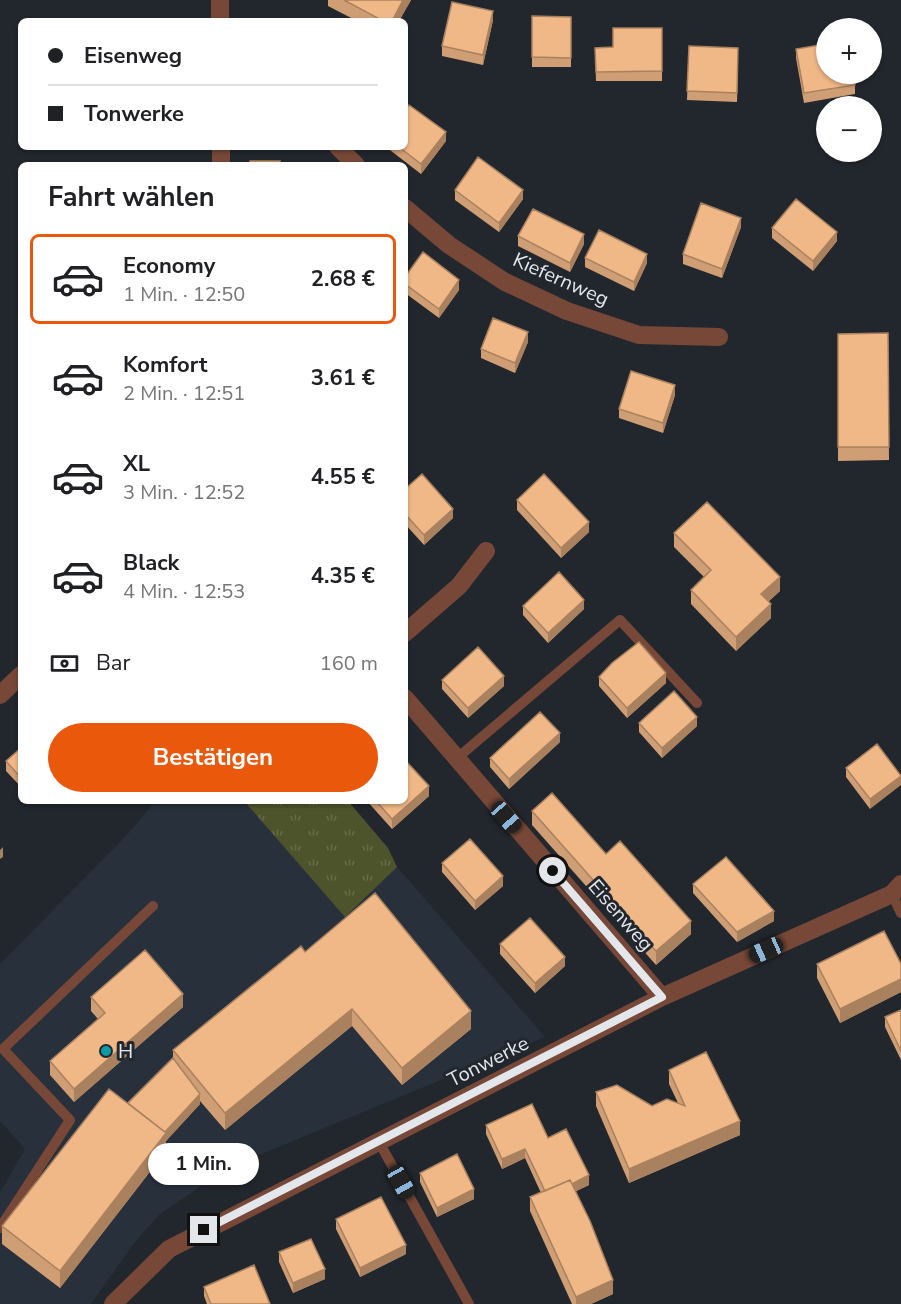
<!DOCTYPE html>
<html lang="de">
<head>
<meta charset="utf-8">
<style>
	body { margin:0; font-family:"Nunito Sans",sans-serif; background:#f2f2f2; color:#202124; height:100vh; display:flex; flex-direction:column; font-size:22px; white-space:nowrap }
	* { box-sizing:border-box; margin:0 }
	p { font-size:20px; color:#757577 }
	.icon { flex:none; width:33px; height:33px; fill:none; stroke:currentColor; stroke-width:2; stroke-linecap:round; stroke-linejoin:round }
	.map { position:relative; flex:1; overflow:hidden }
	.drawer { position:absolute; left:18px; top:162px; width:390px; height:642px; display:flex; flex-direction:column; background:#fff; border-radius:9px; box-shadow:0 2px 4px #0004 }
	.drawer>* { flex:none }
	.guide { position:absolute; left:18px; top:18px; width:390px; height:132px; border-radius:9px; box-shadow:0 2px 4px #0004; display:grid; align-content:center; height:132px; padding:0 30px; background:#fff }
	.buttons { position:absolute; left:816px; top:18px; display:grid; gap:12px }
	.buttons a { display:grid; place-items:center; width:66px; height:66px; border-radius:50%; background:#fff; box-shadow:0 2px 4px #0004; font-size:30px }
	.end { position:absolute; width:27px; height:27px; margin:-14px; border:8px solid #e3e6eb; background:#111; box-shadow:0 0 0 3px #111 }
	.from { border-radius:50% }
	.bubble { position:absolute; height:42px; border-radius:21px; background:#fff; box-shadow:0 2px 4px #0004; font-size:20px; font-weight:700; line-height:42px; text-align:center }
	.car { position:absolute; width:18px; height:36px; margin:-18px -9px; border-radius:8px; box-shadow:0 0 4px 2px #0007; background:linear-gradient(#222 24%,#8ab4d8 0 40%,#222 0 76%,#8ab4d8 0 86%,#222 0) }
	.guide b { display:flex; align-items:center; gap:21px; height:57px; font-size:22px }
	.guide b+b { border-top:2px solid #e0e0e0 }
	.guide i { width:15px; height:15px; background:#202124 }
	ul { padding:0; list-style:none }
	li { display:flex; align-items:center; gap:18px; height:90px; margin:0 12px 9px; padding:0 18px; border:3px solid transparent; border-radius:9px }
	li div { flex:1 }
	li b { display:block; font-size:22px }
	li em { font-style:normal; font-weight:700 }
	li.selected { border-color:#ea580c }
	li>.icon { width:54px; height:54px; stroke-width:1.5 }
	h2 { padding:0 30px; font-size:27px; line-height:72px }
	.pay { display:flex; align-items:center; gap:15px; height:66px; padding:0 30px; font-size:22px }
	.pay p { margin-inline-start:auto }
	.cta { display:flex; gap:12px; margin-top:auto; padding:12px 30px }
	.cta a { flex:1; height:69px; border-radius:36px; background:#ea580c; color:#fff; font-size:24px; font-weight:700; line-height:69px; text-align:center }
	.map>svg:first-child { display:block }
</style>
</head>
<body>
<div class="map">
<svg width="901" height="1304" viewBox="0 0 901 1304">
	<defs>
		<pattern id="grass-tufts" width="24" height="20" patternUnits="userSpaceOnUse" patternTransform="scale(1.5)"><rect width="24" height="20" fill="#4d532a"/><path d="M3 7l-1-3M5 7V3M7 7l1-3M15 17l-1-3M17 17v-4M19 17l1-3" fill="none" stroke="#666c49"/></pattern>
	</defs>
	<rect width="100%" height="100%" fill="#22272e"/>
	<path fill="#28303c" d="M 156,801 L 244,801 L 345,916 L 397,867 L 545,1037 L 227,1168 L 159,1215 L 135,1242 L 91,1304 L 0,1304 L 0,1193 L 25,1149 L 0,1121 L 0,964 L 125,837 Z"/>
	<path fill="url(#grass-tufts)" d="M 244,801 L 348,801 L 388,848 L 397,867 L 345,917 Z"/>
	<g fill="none" stroke-linecap="round" stroke-linejoin="round">
		<path stroke="#774838" stroke-width="10" d="M 456,759 L 620,620 L 697,703
			M 892,894 L 901,913
			M 379,1142 L 469,1304
			M 0,1228 L 70,1120 L 3,1049 L 153,906"/>
		<path stroke="#774838" stroke-width="18" d="M 220,0 L 220,21
			M 338,147 L 356,165
			M 221,165 L 221,147
			M 405,208 L 449,245 L 505,282 L 567,311 L 639,335 L 719,337
			M 405,633 L 459,586 L 486,551
			M 0,695 L 21,675
			M 405,698 L 662,997
			M 113,1304 L 169,1249 L 662,997 L 892,894 L 901,884"/>
	</g>
	<path fill="#cf9e74" d="M 328,0 L 411,0 L 399,21 L 357,21 L 328,6 Z
		M 532,16 L 571,17 L 571,67 L 532,67 Z
		M 493,20 L 483,65 L 442,56 L 442,46 Z
		M 662,28 L 662,81 L 596,81 L 595,48 L 613,47 Z
		M 689,46 L 738,48 L 737,102 L 687,100 Z
		M 796,49 L 855,85 L 855,94 L 804,103 L 796,58 Z
		M 446,141 L 421,174 L 386,147 L 405,147 Z
		M 455,190 L 523,199 L 499,232 L 455,200 Z
		M 741,227 L 722,278 L 683,264 L 683,254 Z
		M 772,228 L 837,241 L 813,271 L 772,238 Z
		M 518,236 L 584,244 L 570,272 L 518,246 Z
		M 585,258 L 647,263 L 634,291 L 585,267 Z
		M 405,277 L 459,290 L 439,318 L 405,293 Z
		M 888,333 L 889,460 L 838,461 L 838,334 Z
		M 528,342 L 515,373 L 481,358 L 481,349 Z
		M 675,395 L 663,433 L 619,418 L 619,409 Z
		M 405,489 L 453,518 L 424,545 L 405,524 Z
		M 517,500 L 589,532 L 561,558 L 517,510 Z
		M 674,533 L 780,591 L 768,602 L 771,618 L 736,651 L 691,604 L 691,590 L 704,577 L 674,547 Z
		M 523,606 L 584,609 L 548,643 L 523,615 Z
		M 599,677 L 666,683 L 627,718 L 599,686 Z
		M 442,680 L 504,686 L 468,718 L 442,689 Z
		M 639,723 L 697,726 L 662,758 L 639,732 Z
		M 560,742 L 509,789 L 490,767 L 490,758 Z
		M 877,744 L 870,809 L 846,777 L 846,768 Z
		M 21,748 L 21,787 L 6,771 L 6,761 Z
		M 429,796 L 392,829 L 367,801 L 405,801 Z
		M 532,811 L 606,854 L 691,934 L 656,965 L 532,825 Z
		M 442,863 L 503,886 L 475,910 L 442,872 Z
		M 693,884 L 774,921 L 737,942 L 693,893 Z
		M 500,944 L 565,966 L 535,993 L 500,954 Z
		M 305,952 L 471,1029 L 402,1085 L 352,1026 L 225,1130 L 200,1101 L 200,1104 L 166,1141 L 166,1151 L 60,1288 L 2,1244 L 2,1226 L 173,1058 L 173,1050 Z
		M 817,964 L 901,964 L 901,992 L 840,1023 L 817,978 Z
		M 91,997 L 183,1007 L 74,1102 L 50,1075 L 50,1061 L 98,1019 L 91,1011 Z
		M 901,1010 L 901,1060 L 885,1027 L 885,1017 Z
		M 669,1070 L 740,1135 L 629,1183 L 596,1106 L 596,1092 L 652,1106 L 678,1103 L 669,1084 Z
		M 486,1125 L 548,1138 L 589,1185 L 576,1191 L 613,1294 L 591,1304 L 572,1304 L 530,1211 L 530,1197 L 541,1193 L 525,1158 L 502,1169 L 486,1134 Z
		M 420,1173 L 474,1199 L 437,1217 L 420,1182 Z
		M 336,1219 L 406,1254 L 360,1277 L 336,1229 Z
		M 279,1252 L 325,1279 L 293,1293 L 279,1262 Z
		M 204,1287 L 270,1304 L 207,1304 L 204,1296 Z"/>
	<path fill="#a9815e" d="M 403,0 L 411,0 L 399,21 L 392,21 Z
		M 493,11 L 493,20 L 483,65 L 483,55 Z
		M 446,132 L 446,141 L 421,174 L 421,164 Z
		M 523,190 L 523,199 L 499,232 L 499,223 Z
		M 741,218 L 741,227 L 722,278 L 722,269 Z
		M 837,232 L 837,241 L 813,271 L 813,261 Z
		M 584,234 L 584,244 L 570,272 L 570,263 Z
		M 647,254 L 647,263 L 634,291 L 634,282 Z
		M 459,280 L 459,290 L 439,318 L 439,309 Z
		M 528,332 L 528,342 L 515,373 L 515,363 Z
		M 675,385 L 675,395 L 663,433 L 663,423 Z
		M 453,509 L 453,518 L 424,545 L 424,535 Z
		M 589,522 L 589,532 L 561,558 L 561,548 Z
		M 780,577 L 780,591 L 761,608 L 761,594 Z
		M 584,600 L 584,609 L 548,643 L 548,633 Z
		M 771,604 L 771,618 L 736,651 L 736,637 Z
		M 666,673 L 666,683 L 627,718 L 627,708 Z
		M 504,676 L 504,686 L 468,718 L 468,708 Z
		M 697,717 L 697,726 L 662,758 L 662,748 Z
		M 560,733 L 560,742 L 509,789 L 509,779 Z
		M 901,776 L 901,785 L 870,809 L 870,799 Z
		M 429,786 L 429,796 L 392,829 L 392,819 Z
		M 3,847 L 3,857 L 0,859 L 0,850 Z
		M 503,876 L 503,886 L 475,910 L 475,901 Z
		M 774,911 L 774,921 L 737,942 L 737,932 Z
		M 691,921 L 691,934 L 656,965 L 656,951 Z
		M 565,957 L 565,966 L 535,993 L 535,983 Z
		M 901,979 L 901,992 L 840,1023 L 840,1009 Z
		M 183,994 L 183,1007 L 74,1102 L 74,1089 Z
		M 352,1009 L 352,1026 L 225,1130 L 225,1113 Z
		M 471,1011 L 471,1029 L 402,1085 L 402,1068 Z
		M 200,1094 L 200,1104 L 166,1141 L 166,1151 L 60,1288 L 60,1271 L 161,1137 Z
		M 740,1121 L 740,1135 L 629,1183 L 629,1169 Z
		M 525,1149 L 525,1158 L 502,1169 L 502,1159 Z
		M 589,1175 L 589,1185 L 548,1205 L 548,1196 Z
		M 474,1189 L 474,1199 L 437,1217 L 437,1208 Z
		M 406,1245 L 406,1254 L 360,1277 L 360,1268 Z
		M 325,1269 L 325,1279 L 293,1293 L 293,1283 Z
		M 613,1280 L 613,1294 L 591,1304 L 576,1304 L 576,1297 Z"/>
	<path fill="#f1b887" stroke="#a9815e" stroke-width="1.5" d="M 344,0 L 403,0 L 392,21 L 383,21 Z
		M 452,2 L 493,11 L 483,55 L 442,46 Z
		M 532,16 L 571,17 L 571,58 L 532,57 Z
		M 613,28 L 662,28 L 662,71 L 596,72 L 595,48 L 613,47 Z
		M 826,44 L 826,74 L 853,74 L 855,85 L 804,93 L 796,49 Z
		M 689,46 L 738,48 L 737,93 L 687,91 Z
		M 409,105 L 446,132 L 421,164 L 399,147 L 405,147 L 405,110 Z
		M 478,157 L 523,190 L 499,223 L 455,190 Z
		M 250,161 L 280,161 L 280,165 L 250,165 Z
		M 796,199 L 837,232 L 813,261 L 772,228 Z
		M 701,203 L 741,218 L 722,269 L 683,254 Z
		M 533,209 L 584,234 L 570,263 L 518,236 Z
		M 599,230 L 647,254 L 634,282 L 585,258 Z
		M 423,252 L 459,280 L 439,309 L 405,284 L 405,277 Z
		M 493,318 L 528,332 L 515,363 L 481,349 Z
		M 888,333 L 889,447 L 838,447 L 838,334 Z
		M 631,371 L 675,385 L 663,423 L 619,409 Z
		M 422,474 L 453,509 L 424,535 L 405,514 L 405,489 Z
		M 544,474 L 589,522 L 561,548 L 517,500 Z
		M 707,502 L 780,577 L 761,594 L 771,604 L 736,637 L 691,590 L 711,570 L 674,533 Z
		M 559,572 L 584,600 L 548,633 L 523,606 Z
		M 639,642 L 666,673 L 627,708 L 599,677 L 612,663 Z
		M 478,647 L 504,676 L 468,708 L 442,680 Z
		M 674,691 L 697,717 L 662,748 L 639,723 Z
		M 540,712 L 560,733 L 509,779 L 490,758 Z
		M 877,744 L 901,776 L 870,799 L 846,768 Z
		M 21,748 L 21,778 L 6,761 Z
		M 405,760 L 429,786 L 392,819 L 376,801 L 405,801 Z
		M 552,793 L 606,854 L 620,841 L 691,921 L 656,951 L 532,811 Z
		M 470,839 L 503,876 L 475,901 L 442,863 Z
		M 726,857 L 774,911 L 737,932 L 693,884 Z
		M 375,893 L 471,1011 L 402,1068 L 352,1009 L 225,1113 L 173,1050 L 301,946 L 305,952 Z
		M 530,918 L 565,957 L 535,983 L 500,944 Z
		M 884,931 L 901,964 L 901,979 L 840,1009 L 817,964 Z
		M 145,950 L 183,994 L 74,1089 L 50,1061 L 105,1013 L 91,997 Z
		M 901,1010 L 901,1051 L 885,1017 Z
		M 706,1052 L 740,1121 L 629,1169 L 596,1092 L 617,1085 L 652,1106 L 667,1099 L 685,1106 L 669,1070 Z
		M 173,1058 L 200,1094 L 165,1132 L 128,1103 Z
		M 109,1089 L 166,1133 L 60,1271 L 2,1226 Z
		M 532,1104 L 548,1138 L 566,1129 L 589,1175 L 572,1184 L 570,1180 L 545,1191 L 525,1149 L 502,1159 L 486,1125 Z
		M 457,1154 L 474,1189 L 437,1208 L 420,1173 Z
		M 570,1180 L 590,1221 L 613,1280 L 576,1297 L 530,1197 Z
		M 381,1197 L 406,1245 L 360,1268 L 336,1219 Z
		M 311,1239 L 325,1269 L 293,1283 L 279,1252 Z
		M 254,1265 L 270,1304 L 211,1304 L 204,1287 Z"/>
	<g fill="none" stroke-linecap="round" stroke-linejoin="round">
		<path stroke="#e3e6eb" stroke-width="8" d="M 204,1230 L 662,997 L 553,871"/>
	</g>
	<circle fill="#0f9aa8" stroke="#22272e" stroke-width="2" cx="106" cy="1051" r="6"/>
	<g text-anchor="middle" stroke-width="6" stroke-linejoin="round" paint-order="stroke">
		<g font-size="20" fill="#e3e6eb" stroke="#22272e">
			<text transform="translate(561 279) rotate(24)" y="7">Kiefernweg</text>
			<text transform="translate(621 915) rotate(49)" y="7">Eisenweg</text>
			<text transform="translate(488 1061) rotate(-27)" y="7">Tonwerke</text>
		</g>
		<g font-size="20" fill="#e3e6eb" stroke="#22272e" text-anchor="start">
			<text x="118" y="1058">H</text>
		</g>
	</g>
</svg>
<div class="buttons">
<a>+</a>
<a>−</a>
</div>
<i class="end from" style="left:553px;top:871px"></i>
<i class="end" style="left:204px;top:1230px"></i>
<div class="bubble" style="left:148px;top:1143px;width:111px">1 Min.</div>
<i class="car" style="left:506px;top:817px;rotate:139deg"></i>
<i class="car" style="left:766px;top:950px;rotate:246deg"></i>
<i class="car" style="left:401px;top:1182px;rotate:151deg"></i>
<div class="guide">
<b><i class="from"></i>Eisenweg</b>
<b><i></i>Tonwerke</b>
</div>
<section class="drawer">
<h2>Fahrt wählen</h2>
<ul>
<li class="selected"><svg class="icon" aria-label="car" viewBox="0 0 24 24"><path d="M5 17H2v-5l4-1 3-4h7l3 4 3 1v5h-3M9 17h6M6 11h13"/><circle cx="7" cy="17" r="2"/><circle cx="17" cy="17" r="2"/></svg><div><b>Economy</b><p>1 Min. · 12:50</p></div><em>2.68 €</em></li>
<li><svg class="icon" aria-label="car" viewBox="0 0 24 24"><path d="M5 17H2v-5l4-1 3-4h7l3 4 3 1v5h-3M9 17h6M6 11h13"/><circle cx="7" cy="17" r="2"/><circle cx="17" cy="17" r="2"/></svg><div><b>Komfort</b><p>2 Min. · 12:51</p></div><em>3.61 €</em></li>
<li><svg class="icon" aria-label="car" viewBox="0 0 24 24"><path d="M5 17H2v-5l4-1 3-4h7l3 4 3 1v5h-3M9 17h6M6 11h13"/><circle cx="7" cy="17" r="2"/><circle cx="17" cy="17" r="2"/></svg><div><b>XL</b><p>3 Min. · 12:52</p></div><em>4.55 €</em></li>
<li><svg class="icon" aria-label="car" viewBox="0 0 24 24"><path d="M5 17H2v-5l4-1 3-4h7l3 4 3 1v5h-3M9 17h6M6 11h13"/><circle cx="7" cy="17" r="2"/><circle cx="17" cy="17" r="2"/></svg><div><b>Black</b><p>4 Min. · 12:53</p></div><em>4.35 €</em></li>
</ul>
<div class="pay"><svg class="icon" aria-label="cash" viewBox="0 0 24 24"><path d="M3 7h18v10H3z"/><circle cx="12" cy="12" r="2"/></svg>Bar<p>160 m</p></div>
<div class="cta"><a>Bestätigen</a></div>
</section>
</div>
</body>
</html>
